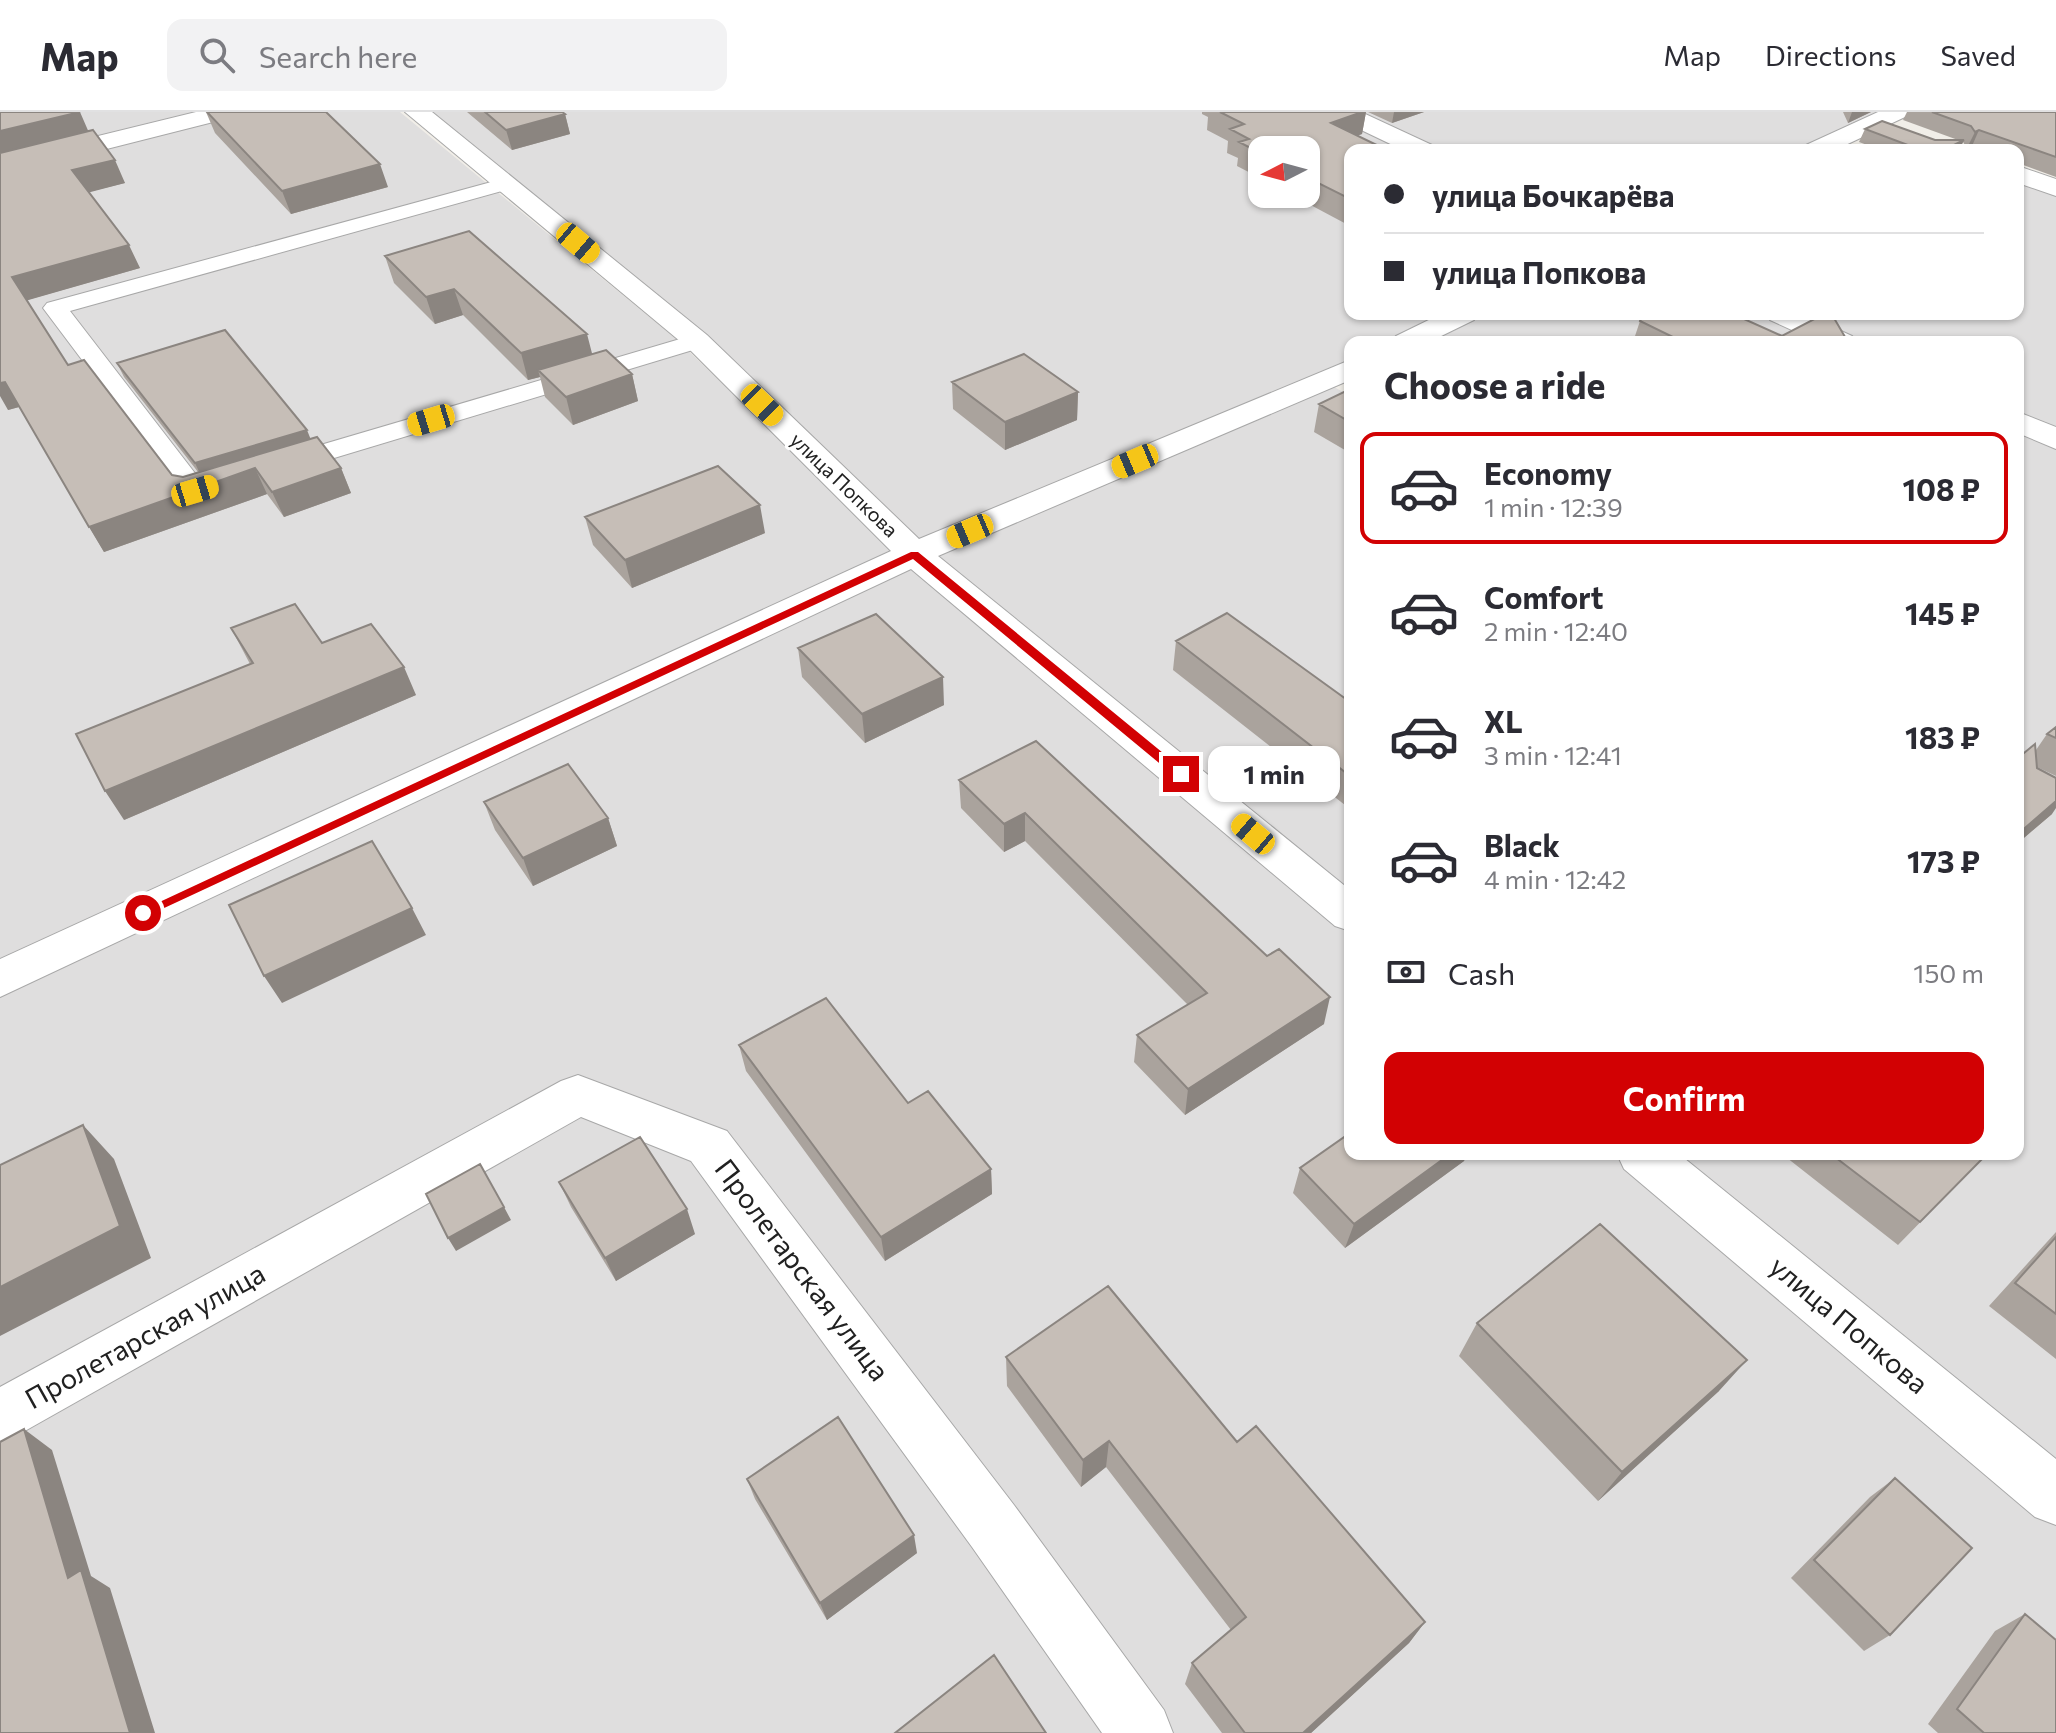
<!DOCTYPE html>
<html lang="en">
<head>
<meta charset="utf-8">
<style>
	body { margin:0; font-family:Commissioner,sans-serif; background:#f2f2f3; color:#2b2b33; height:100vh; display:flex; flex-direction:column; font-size:30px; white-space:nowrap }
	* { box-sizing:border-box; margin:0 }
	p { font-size:26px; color:#7c7c81 }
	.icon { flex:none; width:44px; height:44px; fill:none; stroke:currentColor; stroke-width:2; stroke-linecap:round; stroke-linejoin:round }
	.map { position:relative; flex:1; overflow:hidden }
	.drawer { position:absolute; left:1344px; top:224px; width:680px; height:824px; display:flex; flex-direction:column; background:#fff; border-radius:16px; box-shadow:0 2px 6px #0004 }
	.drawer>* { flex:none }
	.top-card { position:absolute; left:1344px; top:32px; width:680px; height:176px; border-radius:16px; box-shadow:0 2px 6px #0004; display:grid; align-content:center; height:176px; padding:0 40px; background:#fff }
	.needle { width:52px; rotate:264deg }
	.controls { position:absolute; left:1248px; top:24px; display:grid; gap:16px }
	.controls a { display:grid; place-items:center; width:72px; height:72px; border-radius:16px; background:#fff; box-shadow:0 2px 6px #0004; font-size:40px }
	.end { position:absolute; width:36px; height:36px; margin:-18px; border:10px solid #d20103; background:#fff; box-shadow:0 0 0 4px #fff }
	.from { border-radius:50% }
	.bubble { position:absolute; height:56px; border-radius:16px; background:#fff; box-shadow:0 2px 6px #0004; font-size:26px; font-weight:700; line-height:56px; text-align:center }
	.car { position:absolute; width:24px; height:48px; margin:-24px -12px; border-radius:10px; box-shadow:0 0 6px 2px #0007; background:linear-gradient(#f5c518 24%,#345 0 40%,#f5c518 0 76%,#345 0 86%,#f5c518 0) }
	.top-card b { display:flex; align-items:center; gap:28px; height:76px; font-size:30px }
	.top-card b+b { border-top:2px solid #e1e1e2 }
	.top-card i { width:20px; height:20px; background:#2b2b33 }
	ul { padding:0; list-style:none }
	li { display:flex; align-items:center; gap:24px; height:112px; margin:0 16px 12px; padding:0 24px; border:4px solid transparent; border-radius:16px }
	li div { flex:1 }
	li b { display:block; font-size:30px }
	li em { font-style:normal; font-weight:700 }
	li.selected { border-color:#d20103 }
	li>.icon { width:72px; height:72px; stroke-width:1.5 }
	h2 { padding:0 40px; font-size:36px; line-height:96px }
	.pay { display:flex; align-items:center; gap:20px; height:88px; padding:0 40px; font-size:30px }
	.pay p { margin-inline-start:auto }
	.cta { display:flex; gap:16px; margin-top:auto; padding:16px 40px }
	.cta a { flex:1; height:92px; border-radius:16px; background:#d20103; color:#fff; font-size:32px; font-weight:700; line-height:92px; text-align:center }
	header { display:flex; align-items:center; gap:48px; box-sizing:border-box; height:112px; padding:0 40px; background:#fff; border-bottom:2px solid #e1e1e2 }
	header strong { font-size:38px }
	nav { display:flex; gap:44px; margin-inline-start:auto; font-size:28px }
	.search { width:560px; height:72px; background:#f2f2f3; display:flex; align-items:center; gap:20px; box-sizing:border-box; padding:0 28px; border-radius:16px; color:#7c7c81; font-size:30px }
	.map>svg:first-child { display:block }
</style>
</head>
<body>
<header>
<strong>Map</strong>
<div class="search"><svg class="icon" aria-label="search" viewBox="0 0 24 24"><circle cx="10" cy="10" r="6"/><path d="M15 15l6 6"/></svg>Search here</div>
<nav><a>Map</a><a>Directions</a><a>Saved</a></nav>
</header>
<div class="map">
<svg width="2056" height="1621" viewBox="0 0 2056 1621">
	<rect width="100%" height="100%" fill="#f1eee8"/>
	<path fill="#dfdede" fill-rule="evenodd" d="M 0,0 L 211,0 L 0,52 Z
		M 240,0 L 400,0 L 675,226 L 899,441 L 0,854 L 0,60 Z
		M 425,0 L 1331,0 L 1412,38 L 1350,38 L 1350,202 L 1447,202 L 1389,230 L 1350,230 L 1350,249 L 913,432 ZM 1262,38 L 1306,38 L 1306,82 L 1262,82 Z
		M 1356,0 L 1879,0 L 1796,38 L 1435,38 Z
		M 2018,64 L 2056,78 L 2056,323 L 2018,306 L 2018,230 L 1849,230 L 1786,202 L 2018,202 Z
		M 1473,202 L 1769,202 L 1831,230 L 1414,230 Z
		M 1329,272 L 1350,284 L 1350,792 L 926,445 Z
		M 2018,314 L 2056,331 L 2056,679 L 2018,657 Z
		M 912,454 L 1350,816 L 1350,1042 L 1623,1042 L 2056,1400 L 2056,1621 L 1147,1621 L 718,1029 L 580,974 L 0,1291 L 0,875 Z
		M 2018,673 L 2056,695 L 2056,1371 L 1655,1042 L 2018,1042 Z
		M 576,994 L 699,1043 L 1114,1621 L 0,1621 L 0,1318 Z"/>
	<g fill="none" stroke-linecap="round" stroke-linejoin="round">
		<defs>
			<path id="service" d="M 506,66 L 516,72 L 513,76 L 70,199 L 201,369 L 225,362 L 235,364 L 238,370 C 229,382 200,388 185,385 L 43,196 L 47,191 Z
				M 697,222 L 709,229 L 706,234 L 291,359 L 273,359 L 269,353 L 273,347 Z"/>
			<path id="minor" d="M 196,0 L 237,0 L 233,5 L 0,64 L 0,48 Z
				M 405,0 L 432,0 L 707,223 L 919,427 L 1350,248 L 1350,268 L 938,444 L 1350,778 L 1350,819 L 1335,814 L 911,457 L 0,885 L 0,847 L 891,439 L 687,235 Z
				M 1330,0 L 1361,0 L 1432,33 L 1435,38 L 1403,38 L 1334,5 Z
				M 1878,0 L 1909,0 L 1905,5 L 1835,38 L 1803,38 L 1806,33 Z
				M 2018,54 L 2056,67 L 2056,84 L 2018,71 Z
				M 1441,202 L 1478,202 L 1474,208 L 1429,230 L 1391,230 L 1396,224 Z
				M 1766,202 L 1804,202 L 1852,224 L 1857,230 L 1818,230 L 1770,208 Z
				M 2018,300 L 2056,315 L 2056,337 L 2018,321 Z
				M 578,963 L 727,1019 L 1014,1393 L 1164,1598 L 1173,1621 L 1102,1621 L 972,1435 L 691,1049 L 581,1005 L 0,1333 L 0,1275 L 561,969 Z
				M 1617,1042 L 1679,1042 L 2056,1347 L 2056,1413 L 2035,1405 L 1624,1057 Z"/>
		</defs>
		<use href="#service" stroke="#a8a8a8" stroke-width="2"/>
		<use href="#minor" stroke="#a8a8a8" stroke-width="2"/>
		<use href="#service" fill="#fff" fill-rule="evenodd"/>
		<use href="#minor" fill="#fff" fill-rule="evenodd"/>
	</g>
	<path fill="#aaa39d" d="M 0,0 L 89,19 L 125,71 L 88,80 L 140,156 L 27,188 L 68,253 L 172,363 L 183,365 L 198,360 L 124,265 L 117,251 L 311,327 L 341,356 L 351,381 L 284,405 L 267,382 L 104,440 L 19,295 L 8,298 Z
		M 206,0 L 388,75 L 291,102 L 215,21 Z
		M 467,0 L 562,0 L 565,2 L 570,22 L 512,38 Z
		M 1202,0 L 1366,0 L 1362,22 L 1357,24 L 1350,38 L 1350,114 L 1290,82 L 1306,82 L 1306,38 L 1262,38 L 1262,67 L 1237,54 L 1238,46 L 1227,41 L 1228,29 L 1207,18 L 1208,5 L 1202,2 Z
		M 1368,0 L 1424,0 L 1392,11 Z
		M 1843,0 L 1871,0 L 1848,11 Z
		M 1907,0 L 2056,0 L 2056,65 L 2018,51 L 2018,38 L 1982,38 L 1972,34 L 1967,36 L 1963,30 L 1959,38 L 1881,38 L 1859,30 L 1865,17 L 1935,28 L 1958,28 L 1903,8 Z
		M 385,144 L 632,262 L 638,289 L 573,313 L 545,285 L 540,265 L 528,268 L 463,203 L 435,212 L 394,171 Z
		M 1640,209 L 1782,224 L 1848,230 L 1633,230 Z
		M 952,270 L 1078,280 L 1077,308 L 1005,338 L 953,297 Z
		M 1350,277 L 1350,341 L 1314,320 L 1319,292 Z
		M 585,405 L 765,421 L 632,476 L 593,433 Z
		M 231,516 L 322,531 L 416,583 L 124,708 L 250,552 Z
		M 1176,529 L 1350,590 L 1350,697 L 1173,558 Z
		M 798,536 L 944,593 L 865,631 L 802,565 Z
		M 2056,615 L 2056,664 L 2037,655 L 2052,702 L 2018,731 L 2036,638 L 2047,622 Z
		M 1036,629 L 1324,912 L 1185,1003 L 1134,950 L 1137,923 L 1188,893 L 1025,729 L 1004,740 L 961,696 L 959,668 Z
		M 484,690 L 608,706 L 617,734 L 533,774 L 495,718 Z
		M 739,933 L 908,991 L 991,1057 L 992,1082 L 885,1149 L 746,959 Z
		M 1350,1042 L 1467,1042 L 1464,1049 L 1345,1136 L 1293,1081 L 1300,1056 Z
		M 1782,1042 L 1987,1042 L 1898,1133 Z
		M 559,1070 L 695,1122 L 616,1169 L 571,1095 Z
		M 2056,1120 L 2056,1247 L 1989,1194 Z
		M 1477,1211 L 1719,1279 L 1598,1389 L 1459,1244 Z
		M 1006,1245 L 1237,1330 L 1425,1510 L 1409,1531 L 1311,1621 L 1222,1621 L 1185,1572 L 1192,1551 L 1231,1518 L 1106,1355 L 1081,1375 L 1007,1274 Z
		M 1895,1366 L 1890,1523 L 1864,1539 L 1791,1466 L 1870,1385 Z
		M 747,1367 L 917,1441 L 827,1508 L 755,1387 Z
		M 2025,1502 L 2056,1621 L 1938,1621 L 1928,1612 L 1995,1519 Z"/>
	<path fill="#8b8580" d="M 80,0 L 90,23 L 0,45 L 0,19 Z
		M 1362,0 L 1366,0 L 1362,22 L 1327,34 L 1331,11 Z
		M 1394,0 L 1424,0 L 1392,11 Z
		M 1852,0 L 1871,0 L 1848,11 Z
		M 565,2 L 570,22 L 512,38 L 506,18 Z
		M 1979,18 L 1972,34 L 1967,36 L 1975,20 Z
		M 1964,28 L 1959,38 L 1944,38 Z
		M 115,48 L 125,71 L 83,82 L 72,58 Z
		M 380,52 L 388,75 L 291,102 L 282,79 Z
		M 129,133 L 140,156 L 25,189 L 12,165 Z
		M 454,177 L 463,203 L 435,212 L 426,185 Z
		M 587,222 L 594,249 L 538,258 L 540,265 L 528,268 L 521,241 Z
		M 632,262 L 638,289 L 573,313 L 566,285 Z
		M 5,270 L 19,295 L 8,298 L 0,284 L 0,271 Z
		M 1078,280 L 1077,308 L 1005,338 L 1005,310 Z
		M 307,318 L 313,333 L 202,366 L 195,351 Z
		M 255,356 L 267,382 L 104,440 L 89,415 Z
		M 341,356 L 351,381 L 284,405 L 272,380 Z
		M 760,393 L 765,421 L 632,476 L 625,448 Z
		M 404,555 L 416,583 L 124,708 L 105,679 Z
		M 943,565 L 944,593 L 865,631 L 862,602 Z
		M 2056,689 L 2056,696 L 2052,702 L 2018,731 L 2018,722 Z
		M 1025,701 L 1025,729 L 1004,740 L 1004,712 Z
		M 608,706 L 617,734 L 533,774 L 523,746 Z
		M 412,796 L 426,823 L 282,891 L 264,864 Z
		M 1330,885 L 1324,912 L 1185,1003 L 1188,977 Z
		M 83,1013 L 114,1047 L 151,1146 L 0,1224 L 0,1175 Z
		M 1450,1042 L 1467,1042 L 1464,1049 L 1345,1136 L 1354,1112 Z
		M 991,1057 L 992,1082 L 885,1149 L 881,1125 Z
		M 504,1095 L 511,1108 L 456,1139 L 448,1126 Z
		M 687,1097 L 695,1122 L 616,1169 L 605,1146 Z
		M 1747,1248 L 1719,1279 L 1598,1389 L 1622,1360 Z
		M 24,1317 L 52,1338 L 91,1464 L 110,1476 L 155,1621 L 130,1621 L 68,1466 Z
		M 1109,1329 L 1106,1355 L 1081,1375 L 1083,1348 Z
		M 914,1423 L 917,1441 L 827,1508 L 820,1491 Z
		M 1425,1510 L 1409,1531 L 1311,1621 L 1303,1621 Z"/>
	<path fill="#c6beb7" stroke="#8b8580" stroke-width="2" d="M 0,0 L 80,0 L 0,19 Z
		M 207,0 L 326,0 L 380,52 L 282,79 Z
		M 485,0 L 562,0 L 565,2 L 506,18 Z
		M 1220,0 L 1362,0 L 1331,11 L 1387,38 L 1350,38 L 1350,87 L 1306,65 L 1306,38 L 1262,38 L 1262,42 L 1239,30 L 1249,27 L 1230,17 L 1244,12 Z
		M 1932,0 L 2056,0 L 2056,45 L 1979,18 L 1975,20 L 1971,14 Z
		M 1882,9 L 1935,28 L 1964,28 L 1944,38 L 1921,38 L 1865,17 Z
		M 93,18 L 115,48 L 72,58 L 129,133 L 12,165 L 68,253 L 84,248 L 172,363 L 183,365 L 317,325 L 341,356 L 272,380 L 255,356 L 89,415 L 5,270 L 0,271 L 0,41 Z
		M 469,119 L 587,222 L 521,241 L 454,177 L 426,185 L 385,144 Z
		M 1643,202 L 1733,202 L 1782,224 L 1822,203 L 1834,206 L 1848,230 L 1683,230 L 1640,209 Z
		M 225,218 L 307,318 L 195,351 L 117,251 Z
		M 606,238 L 632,262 L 566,285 L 538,258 Z
		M 1024,242 L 1078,280 L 1005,310 L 952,270 Z
		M 1350,277 L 1350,310 L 1319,292 Z
		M 718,354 L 760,393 L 625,448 L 585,405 Z
		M 295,492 L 322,531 L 371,512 L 404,555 L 105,679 L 76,622 L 253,551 L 231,516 Z
		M 1227,501 L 1350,590 L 1350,664 L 1176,529 Z
		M 876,502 L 943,565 L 862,602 L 798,536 Z
		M 2056,615 L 2056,626 L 2047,622 Z
		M 1036,629 L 1267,844 L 1279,837 L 1330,885 L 1188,977 L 1137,923 L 1207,881 L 1025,701 L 1004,712 L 959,668 Z
		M 2035,632 L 2037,656 L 2056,666 L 2056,689 L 2018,722 L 2018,646 Z
		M 568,652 L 608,706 L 523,746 L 484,690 Z
		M 372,729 L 412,796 L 264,864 L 229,793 Z
		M 826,886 L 908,991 L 928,979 L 991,1057 L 881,1125 L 739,933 Z
		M 83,1013 L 120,1114 L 0,1175 L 0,1053 Z
		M 1350,1021 L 1350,1042 L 1450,1042 L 1354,1112 L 1300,1056 Z
		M 640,1025 L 687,1097 L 605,1146 L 559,1070 Z
		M 1831,1042 L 1987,1042 L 1920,1110 Z
		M 480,1052 L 504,1095 L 448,1126 L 426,1082 Z
		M 1600,1112 L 1747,1248 L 1622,1360 L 1477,1211 Z
		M 2056,1125 L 2056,1202 L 2015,1171 Z
		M 1108,1174 L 1237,1330 L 1256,1314 L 1425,1510 L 1303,1621 L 1245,1621 L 1192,1551 L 1246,1505 L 1109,1329 L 1083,1348 L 1006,1245 Z
		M 838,1305 L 914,1423 L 820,1491 L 747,1367 Z
		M 24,1317 L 68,1466 L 81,1458 L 130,1621 L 0,1621 L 0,1330 Z
		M 1895,1366 L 1972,1436 L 1890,1523 L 1814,1448 Z
		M 2025,1502 L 2056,1528 L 2056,1621 L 1984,1621 L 1957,1597 Z
		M 994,1543 L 1046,1621 L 895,1621 Z"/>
	<path fill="#d20103" d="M 911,440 L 918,440 L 1185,659 L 1185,665 L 1176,665 L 913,447 L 147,804 L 136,801 Z"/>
	<g text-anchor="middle" stroke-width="6" stroke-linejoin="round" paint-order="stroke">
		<g font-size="20" fill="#212121" stroke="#fff">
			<text transform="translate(844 373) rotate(44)" y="7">улица Попкова</text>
		</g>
		<g font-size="28" fill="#212121" stroke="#fff">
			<text transform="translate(802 1158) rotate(53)" y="10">Пролетарская улица</text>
			<text transform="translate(1849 1213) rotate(40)" y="10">улица Попкова</text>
			<text transform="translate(145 1224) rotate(-29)" y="10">Пролетарская улица</text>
		</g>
	</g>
</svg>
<div class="controls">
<a><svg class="needle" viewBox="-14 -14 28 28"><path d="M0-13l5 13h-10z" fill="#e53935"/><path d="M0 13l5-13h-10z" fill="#7c7c81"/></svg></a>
</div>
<i class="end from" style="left:143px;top:801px"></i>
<i class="end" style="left:1181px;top:662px"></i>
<div class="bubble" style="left:1208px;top:634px;width:132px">1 min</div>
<i class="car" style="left:578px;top:131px;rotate:130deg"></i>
<i class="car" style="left:762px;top:293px;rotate:134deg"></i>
<i class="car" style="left:431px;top:308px;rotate:253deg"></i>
<i class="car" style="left:1135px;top:349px;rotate:247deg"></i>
<i class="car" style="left:195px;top:379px;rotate:73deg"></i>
<i class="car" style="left:970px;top:419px;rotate:247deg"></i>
<i class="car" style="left:1253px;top:722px;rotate:310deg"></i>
<div class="top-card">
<b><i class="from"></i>улица Бочкарёва</b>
<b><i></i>улица Попкова</b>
</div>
<section class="drawer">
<h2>Choose a ride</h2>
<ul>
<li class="selected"><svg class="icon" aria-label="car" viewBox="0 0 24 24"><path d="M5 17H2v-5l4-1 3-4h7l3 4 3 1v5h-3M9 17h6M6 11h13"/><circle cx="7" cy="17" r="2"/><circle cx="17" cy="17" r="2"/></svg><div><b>Economy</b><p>1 min · 12:39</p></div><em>108 ₽</em></li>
<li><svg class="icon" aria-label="car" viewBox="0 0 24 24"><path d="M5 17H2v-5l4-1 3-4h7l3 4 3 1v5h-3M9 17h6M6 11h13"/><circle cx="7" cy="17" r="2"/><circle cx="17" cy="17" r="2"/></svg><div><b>Comfort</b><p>2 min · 12:40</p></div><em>145 ₽</em></li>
<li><svg class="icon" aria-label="car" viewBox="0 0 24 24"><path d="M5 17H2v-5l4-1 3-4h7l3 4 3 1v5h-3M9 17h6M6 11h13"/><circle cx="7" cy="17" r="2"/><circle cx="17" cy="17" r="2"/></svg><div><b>XL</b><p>3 min · 12:41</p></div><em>183 ₽</em></li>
<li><svg class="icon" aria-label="car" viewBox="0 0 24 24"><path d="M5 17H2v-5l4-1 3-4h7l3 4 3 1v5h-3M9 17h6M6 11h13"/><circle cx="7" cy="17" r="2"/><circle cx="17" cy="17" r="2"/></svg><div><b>Black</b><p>4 min · 12:42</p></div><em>173 ₽</em></li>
</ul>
<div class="pay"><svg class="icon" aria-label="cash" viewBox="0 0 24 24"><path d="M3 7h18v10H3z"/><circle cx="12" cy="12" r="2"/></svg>Cash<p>150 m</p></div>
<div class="cta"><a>Confirm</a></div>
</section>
</div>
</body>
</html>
